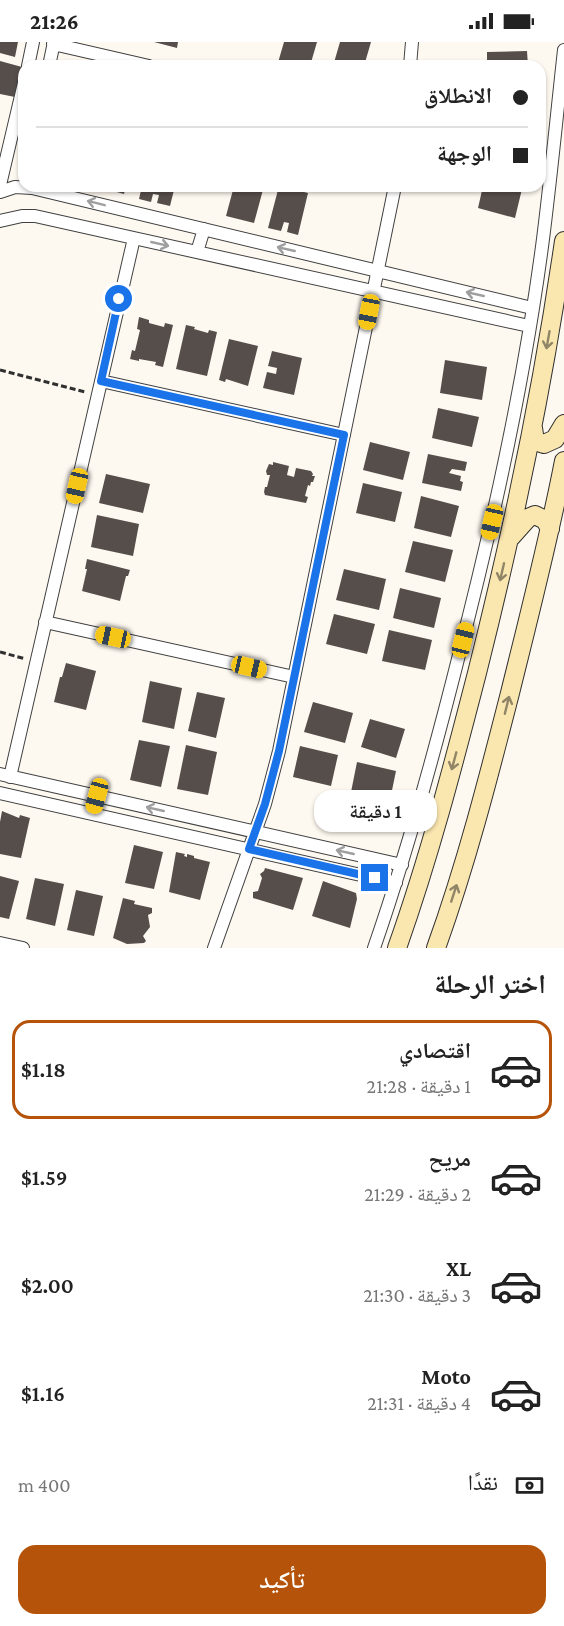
<!DOCTYPE html>
<html lang="ar">
<head>
<meta charset="utf-8">
<style>
	body { margin:0; font-family:"Crimson Pro","Noto Naskh Arabic",serif; background:#f6f6f6; color:#222; direction:rtl; height:100vh; display:flex; flex-direction:column; font-size:22px; white-space:nowrap }
	* { box-sizing:border-box; margin:0 }
	p { font-size:20px; color:#767676 }
	.icon { flex:none; width:33px; height:33px; fill:none; stroke:currentColor; stroke-width:2; stroke-linecap:round; stroke-linejoin:round }
	.map { position:relative; height:906px; overflow:hidden; direction:ltr }
	.details { display:flex; flex-direction:column; background:#fff; flex:1 }
	.details>* { flex:none }
	.hud { position:absolute; left:18px; top:18px; width:528px; height:132px; border-radius:18px; box-shadow:0 2px 4px #0004; direction:rtl; display:grid; align-content:center; height:132px; padding:0 18px; background:#fff }
	.end { position:absolute; width:27px; height:27px; margin:-14px; border:8px solid #1a73e8; background:#fff; box-shadow:0 0 0 3px #fff }
	.from { border-radius:50% }
	.bubble { position:absolute; height:42px; border-radius:18px; background:#fff; box-shadow:0 2px 4px #0004; font-size:20px; font-weight:600; line-height:42px; text-align:center; direction:rtl }
	.car { position:absolute; width:18px; height:36px; margin:-18px -9px; border-radius:8px; box-shadow:0 0 4px 2px #0007; background:linear-gradient(#f5c518 24%,#345 0 40%,#f5c518 0 76%,#345 0 86%,#f5c518 0) }
	.hud b { display:flex; align-items:center; gap:21px; height:57px; font-size:22px }
	.hud b+b { border-top:2px solid #e0e0e0 }
	.hud i { width:15px; height:15px; background:#222 }
	ul { padding:0; list-style:none }
	li { display:flex; align-items:center; gap:18px; height:99px; margin:0 12px 9px; padding:0 6px; border:3px solid transparent; border-radius:18px }
	li div { flex:1 }
	li b { display:block; font-size:22px }
	li em { font-style:normal; font-weight:600 }
	li.current { border-color:#b45309 }
	li>.icon { width:54px; height:54px; stroke-width:1.5 }
	h2 { padding:0 18px; font-size:27px; line-height:72px }
	.pay { display:flex; align-items:center; gap:15px; height:66px; padding:0 18px; font-size:22px }
	.pay p { margin-inline-start:auto }
	.cta { display:flex; gap:12px; margin-top:auto; padding:12px 18px }
	.cta a { flex:1; height:69px; border-radius:18px; background:#b45309; color:#fff; font-size:24px; font-weight:600; line-height:69px; text-align:center }
	.status { display:flex; justify-content:space-between; align-items:center; height:42px; padding:0 30px; background:#fff; direction:ltr }
	.status svg { height:16px; fill:currentColor }
	.map>svg:first-child { display:block }
</style>
</head>
<body>
<div class="status"><b>21:26</b><svg viewBox="0 0 49 12"><path d="M0 12V9h3v3zM5 12V6h3v6zM10 12V3h3v9zM15 12V0h3v12zM26 1h20v11H26zM47 4h2v5h-2z"/></svg></div>
<div class="map">
<svg width="564" height="906" viewBox="0 0 564 906">
	<rect width="100%" height="100%" fill="#fef9f0"/>
	<path fill="#564e4b" d="M 0,0 L 18,0 L 15,15 L 0,11 Z
		M 154,0 L 178,0 L 177,6 Z
		M 284,0 L 317,0 L 310,24 L 277,24 Z
		M 340,0 L 371,0 L 364,24 L 333,24 Z
		M 527,9 L 528,24 L 487,24 L 487,10 Z
		M 0,19 L 22,25 L 15,55 L 0,52 Z
		M 95,144 L 126,144 L 124,152 Z
		M 142,144 L 175,144 L 170,164 L 157,161 L 159,153 L 153,152 L 151,160 L 139,157 Z
		M 234,144 L 264,144 L 254,181 L 226,174 Z
		M 279,144 L 308,151 L 298,193 L 287,190 L 289,181 L 284,180 L 281,189 L 268,186 Z
		M 483,144 L 510,144 L 522,147 L 515,176 L 478,166 Z
		M 139,275 L 149,278 L 149,281 L 164,285 L 165,281 L 173,283 L 163,325 L 155,323 L 156,320 L 139,317 L 139,319 L 130,317 L 132,308 L 135,309 L 140,288 L 137,287 Z
		M 186,283 L 195,285 L 194,287 L 208,291 L 209,288 L 217,290 L 207,334 L 176,327 Z
		M 229,297 L 258,304 L 248,344 L 226,337 L 225,340 L 219,338 Z
		M 272,309 L 302,316 L 294,353 L 263,346 L 267,330 L 276,332 L 277,326 L 268,324 Z
		M 445,318 L 487,325 L 482,358 L 440,351 Z
		M 438,366 L 479,375 L 472,405 L 432,396 Z
		M 370,400 L 410,410 L 403,438 L 363,428 Z
		M 428,412 L 467,420 L 465,429 L 452,427 L 449,431 L 461,434 L 460,439 L 463,440 L 461,449 L 422,441 Z
		M 273,420 L 289,424 L 287,433 L 294,435 L 296,426 L 311,429 L 313,432 L 312,434 L 315,434 L 313,440 L 311,440 L 310,444 L 308,443 L 305,454 L 308,455 L 306,461 L 265,453 L 264,450 L 265,445 L 267,445 L 270,433 L 267,433 L 266,429 L 269,422 L 273,423 Z
		M 106,432 L 150,442 L 143,471 L 99,461 Z
		M 363,441 L 402,450 L 395,480 L 356,471 Z
		M 421,454 L 459,464 L 451,495 L 414,486 Z
		M 97,473 L 139,482 L 133,514 L 91,505 Z
		M 413,499 L 453,508 L 445,540 L 405,530 Z
		M 87,517 L 130,528 L 128,534 L 126,534 L 120,559 L 82,549 L 87,527 L 85,527 Z
		M 344,527 L 386,537 L 379,568 L 336,558 Z
		M 400,546 L 441,556 L 434,586 L 393,576 Z
		M 334,572 L 375,582 L 367,612 L 326,602 Z
		M 389,588 L 432,598 L 425,628 L 382,619 Z
		M 66,621 L 96,629 L 86,668 L 54,660 L 60,635 L 62,635 Z
		M 150,639 L 182,646 L 174,687 L 142,680 Z
		M 197,650 L 225,656 L 216,696 L 188,689 Z
		M 313,660 L 353,671 L 345,701 L 304,690 Z
		M 370,677 L 405,687 L 396,716 L 361,705 Z
		M 139,698 L 170,704 L 161,745 L 130,738 Z
		M 186,703 L 217,710 L 208,753 L 177,747 Z
		M 300,704 L 338,713 L 331,744 L 293,735 Z
		M 357,720 L 396,729 L 390,758 L 351,750 Z
		M 2,769 L 19,776 L 20,773 L 30,776 L 21,816 L 0,812 L 0,780 Z
		M 134,803 L 163,810 L 154,847 L 125,841 Z
		M 176,810 L 185,812 L 184,814 L 187,815 L 187,812 L 194,814 L 194,816 L 210,820 L 200,858 L 169,850 Z
		M 265,826 L 303,836 L 293,868 L 253,856 L 253,850 L 258,849 L 262,836 L 260,832 L 264,829 Z
		M 0,834 L 19,839 L 9,877 L 0,875 Z
		M 35,836 L 64,842 L 55,884 L 26,877 Z
		M 323,839 L 356,851 L 357,857 L 350,886 L 312,874 Z
		M 76,848 L 103,854 L 94,894 L 67,888 Z
		M 123,856 L 135,859 L 134,862 L 152,866 L 152,871 L 148,873 L 150,885 L 143,894 L 146,899 L 144,901 L 127,902 L 113,896 Z"/>
	<g fill="none" stroke-linecap="round" stroke-linejoin="round">
		<defs>
			<path id="street" d="M 53,2 L 149,24
				M 28,24 L 33,0
				M 49,24 L 54,0
				M 410,24 L 412,0
				M 0,143 L 24,41
				M 0,150 L 15,145 L 32,146 L 532,266
				M 0,179 L 22,174 L 35,174 L 529,284
				M 197,210 L 204,187
				M 101,339 L 344,393
				M 45,580 L 294,635
				M 0,732 L 402,823
				M 10,735 L 134,196
				M 0,751 L 396,841
				M 0,901 L 23,906
				M 214,906 L 265,762 L 279,709 L 395,144
				M 374,906 C 408,808 435,709 460,609 C 495,473 525,336 543,197 C 551,134 557,71 564,8"/>
			<path id="secondary" d="M 533,386 L 535,399 L 544,402 L 555,397 L 564,382
				M 511,495 L 528,476 L 535,473 L 545,478 L 550,487
				M 397,906 C 429,816 453,724 477,631 C 513,488 543,345 564,199
				M 436,906 C 466,823 488,737 510,651 C 529,574 549,497 564,419"/>
		</defs>
		<use href="#street" stroke="#414141" stroke-width="14"/>
		<use href="#secondary" stroke="#303030" stroke-width="20"/>
		<path stroke="#303030" stroke-width="3" stroke-dasharray="6 3" stroke-linecap="butt" d="M 0,328 L 85,350
			M 0,610 L 26,617"/>
		<use href="#street" stroke="#fff" stroke-width="12"/>
		<use href="#secondary" stroke="#fae6af" stroke-width="18"/>
	</g>
	<defs><path id="oneway-shaft" d="M-6 0H5M1.5-3L5.5 0L1.5 3" fill="none" stroke-width="1.6" stroke-linecap="round" stroke-linejoin="round" transform="scale(1.5)"/></defs>
	<g stroke="#9f9f9f">
		<use href="#oneway-shaft" transform="translate(96 161) rotate(-166)"/>
		<use href="#oneway-shaft" transform="translate(160 202) rotate(13)"/>
		<use href="#oneway-shaft" transform="translate(286 207) rotate(-167)"/>
		<use href="#oneway-shaft" transform="translate(475 252) rotate(-167)"/>
		<use href="#oneway-shaft" transform="translate(155 767) rotate(-167)"/>
		<use href="#oneway-shaft" transform="translate(345 810) rotate(-167)"/>
	</g>
	<g stroke="#908567">
		<use href="#oneway-shaft" transform="translate(548 298) rotate(100)"/>
		<use href="#oneway-shaft" transform="translate(502 530) rotate(103)"/>
		<use href="#oneway-shaft" transform="translate(507 663) rotate(-76)"/>
		<use href="#oneway-shaft" transform="translate(454 719) rotate(105)"/>
		<use href="#oneway-shaft" transform="translate(454 851) rotate(-72)"/>
	</g>
	<g fill="none" stroke-linecap="round" stroke-linejoin="round">
		<path stroke="#1a73e8" stroke-width="8" d="M 119,257 L 101,339 L 344,393 L 279,709 L 265,762 L 249,807 L 375,836"/>
	</g>
</svg>
<i class="end from" style="left:119px;top:257px"></i>
<i class="end" style="left:375px;top:836px"></i>
<div class="bubble" style="left:314px;top:748px;width:123px">1 دقيقة</div>
<i class="car" style="left:369px;top:270px;rotate:191deg"></i>
<i class="car" style="left:77px;top:444px;rotate:193deg"></i>
<i class="car" style="left:492px;top:480px;rotate:193deg"></i>
<i class="car" style="left:113px;top:595px;rotate:282deg"></i>
<i class="car" style="left:463px;top:598px;rotate:14deg"></i>
<i class="car" style="left:249px;top:625px;rotate:103deg"></i>
<i class="car" style="left:97px;top:754px;rotate:195deg"></i>
<div class="hud">
<b><i class="from"></i>الانطلاق</b>
<b><i></i>الوجهة</b>
</div>
</div>
<section class="details">
<h2>اختر الرحلة</h2>
<ul>
<li class="current"><svg class="icon" aria-label="car" viewBox="0 0 24 24"><path d="M5 17H2v-5l4-1 3-4h7l3 4 3 1v5h-3M9 17h6M6 11h13"/><circle cx="7" cy="17" r="2"/><circle cx="17" cy="17" r="2"/></svg><div><b>اقتصادي</b><p>1 دقيقة · 21:28</p></div><em>$1.18</em></li>
<li><svg class="icon" aria-label="car" viewBox="0 0 24 24"><path d="M5 17H2v-5l4-1 3-4h7l3 4 3 1v5h-3M9 17h6M6 11h13"/><circle cx="7" cy="17" r="2"/><circle cx="17" cy="17" r="2"/></svg><div><b>مريح</b><p>2 دقيقة · 21:29</p></div><em>$1.59</em></li>
<li><svg class="icon" aria-label="car" viewBox="0 0 24 24"><path d="M5 17H2v-5l4-1 3-4h7l3 4 3 1v5h-3M9 17h6M6 11h13"/><circle cx="7" cy="17" r="2"/><circle cx="17" cy="17" r="2"/></svg><div><b>XL</b><p>3 دقيقة · 21:30</p></div><em>$2.00</em></li>
<li><svg class="icon" aria-label="car" viewBox="0 0 24 24"><path d="M5 17H2v-5l4-1 3-4h7l3 4 3 1v5h-3M9 17h6M6 11h13"/><circle cx="7" cy="17" r="2"/><circle cx="17" cy="17" r="2"/></svg><div><b>Moto</b><p>4 دقيقة · 21:31</p></div><em>$1.16</em></li>
</ul>
<div class="pay"><svg class="icon" aria-label="cash" viewBox="0 0 24 24"><path d="M3 7h18v10H3z"/><circle cx="12" cy="12" r="2"/></svg>نقدًا<p>400 m</p></div>
<div class="cta"><a>تأكيد</a></div>
</section>
</body>
</html>
